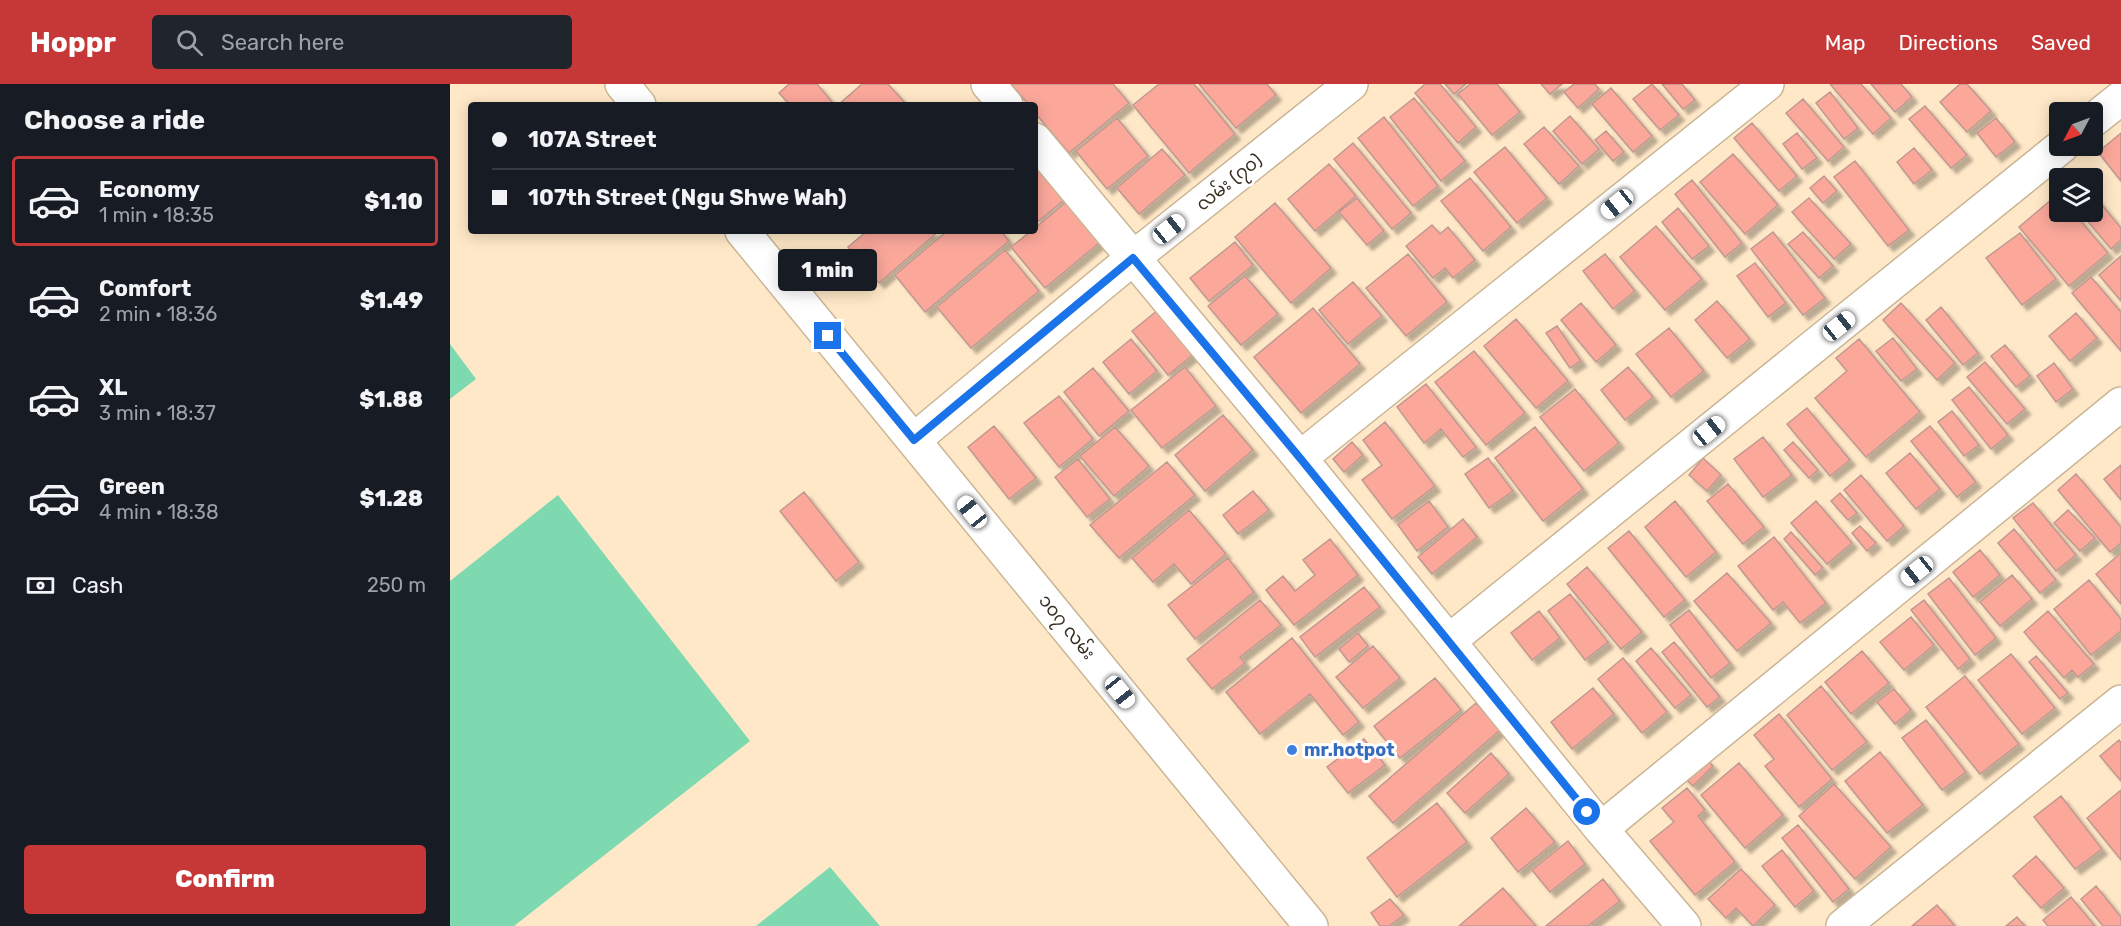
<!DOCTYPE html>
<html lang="en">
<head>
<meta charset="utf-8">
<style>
	body { margin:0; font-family:Rubik,"Noto Sans Myanmar",sans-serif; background:#20242c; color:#f1f3f6; height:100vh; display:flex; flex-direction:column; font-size:22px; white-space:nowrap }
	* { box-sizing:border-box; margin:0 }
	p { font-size:20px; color:#9ea1a6 }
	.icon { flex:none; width:33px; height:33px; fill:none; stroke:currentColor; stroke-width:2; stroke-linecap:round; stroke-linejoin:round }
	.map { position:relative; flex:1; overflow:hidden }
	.details { display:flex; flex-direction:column; background:#171b24; width:450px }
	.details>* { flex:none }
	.top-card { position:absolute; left:18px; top:18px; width:570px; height:132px; border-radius:6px; box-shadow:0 3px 15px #0003; display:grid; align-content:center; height:132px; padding:0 24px; background:#171b24 }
	.needle { width:39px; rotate:229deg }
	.fabs { position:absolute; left:1599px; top:18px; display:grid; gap:12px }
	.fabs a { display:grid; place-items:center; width:54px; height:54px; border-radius:6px; background:#171b24; box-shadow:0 3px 15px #0003; font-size:30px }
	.end { position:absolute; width:27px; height:27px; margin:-14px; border:8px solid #1a73e8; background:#fff; box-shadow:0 0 0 3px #fff }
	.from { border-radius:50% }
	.bubble { position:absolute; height:42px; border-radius:6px; background:#171b24; box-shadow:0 3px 15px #0003; font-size:20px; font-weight:800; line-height:42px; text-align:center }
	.car { position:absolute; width:18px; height:36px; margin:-18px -9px; border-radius:8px; box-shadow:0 0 4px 2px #0007; background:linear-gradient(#fff 24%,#345 0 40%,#fff 0 76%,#345 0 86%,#fff 0) }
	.top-card b { display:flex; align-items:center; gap:21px; height:57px; font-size:22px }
	.top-card b+b { border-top:2px solid #363941 }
	.top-card i { width:15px; height:15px; background:#f1f3f6 }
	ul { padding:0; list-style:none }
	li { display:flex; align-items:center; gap:18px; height:90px; margin:0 12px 9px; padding:0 12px; border:3px solid transparent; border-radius:6px }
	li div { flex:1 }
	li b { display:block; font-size:22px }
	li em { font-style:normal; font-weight:800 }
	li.selected { border-color:#c63737 }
	li>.icon { width:54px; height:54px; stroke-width:1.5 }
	h2 { padding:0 24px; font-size:27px; line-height:72px }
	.pay { display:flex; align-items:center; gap:15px; height:66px; padding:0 24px; font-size:22px }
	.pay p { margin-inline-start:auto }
	.button { display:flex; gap:12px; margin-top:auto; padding:12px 24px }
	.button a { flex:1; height:69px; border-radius:6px; background:#c63737; color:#fff; font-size:24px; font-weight:800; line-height:69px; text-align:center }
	header { display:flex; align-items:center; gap:36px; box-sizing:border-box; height:84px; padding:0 30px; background:#c63737; color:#fff }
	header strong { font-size:28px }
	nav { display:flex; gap:33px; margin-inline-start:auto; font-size:21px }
	.search { width:420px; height:54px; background:#20242c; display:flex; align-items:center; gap:15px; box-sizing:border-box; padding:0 21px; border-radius:6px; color:#9ea1a6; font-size:22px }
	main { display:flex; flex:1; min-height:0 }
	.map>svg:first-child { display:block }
</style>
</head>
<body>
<header>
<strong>Hoppr</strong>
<div class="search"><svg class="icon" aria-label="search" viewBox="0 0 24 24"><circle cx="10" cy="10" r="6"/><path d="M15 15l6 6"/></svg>Search here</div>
<nav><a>Map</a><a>Directions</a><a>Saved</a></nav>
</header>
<main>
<section class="details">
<h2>Choose a ride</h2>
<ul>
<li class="selected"><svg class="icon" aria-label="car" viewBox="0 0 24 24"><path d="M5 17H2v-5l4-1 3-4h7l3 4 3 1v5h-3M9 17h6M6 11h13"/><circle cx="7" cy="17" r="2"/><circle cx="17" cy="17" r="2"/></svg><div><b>Economy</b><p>1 min · 18:35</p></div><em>$1.10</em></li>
<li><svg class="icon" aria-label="car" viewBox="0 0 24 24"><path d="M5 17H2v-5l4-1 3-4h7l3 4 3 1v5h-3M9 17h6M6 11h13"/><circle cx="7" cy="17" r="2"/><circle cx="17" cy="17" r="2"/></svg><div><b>Comfort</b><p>2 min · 18:36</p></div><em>$1.49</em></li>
<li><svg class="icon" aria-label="car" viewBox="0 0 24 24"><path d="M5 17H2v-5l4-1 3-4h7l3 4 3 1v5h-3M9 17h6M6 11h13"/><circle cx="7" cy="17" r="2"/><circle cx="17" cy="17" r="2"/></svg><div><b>XL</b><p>3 min · 18:37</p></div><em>$1.88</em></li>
<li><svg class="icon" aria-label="car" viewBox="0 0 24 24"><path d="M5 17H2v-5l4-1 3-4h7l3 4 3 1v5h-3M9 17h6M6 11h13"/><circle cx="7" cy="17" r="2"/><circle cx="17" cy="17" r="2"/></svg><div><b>Green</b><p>4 min · 18:38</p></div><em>$1.28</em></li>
</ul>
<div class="pay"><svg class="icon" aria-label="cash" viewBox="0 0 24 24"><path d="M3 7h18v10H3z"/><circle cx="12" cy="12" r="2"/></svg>Cash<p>250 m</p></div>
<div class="button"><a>Confirm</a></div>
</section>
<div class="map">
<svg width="1671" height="842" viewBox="0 0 1671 842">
	<defs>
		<filter id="shadow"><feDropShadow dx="5.5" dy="5.5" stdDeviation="1.5" flood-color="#0004"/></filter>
	</defs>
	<rect width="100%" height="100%" fill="#ffe8c7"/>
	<path fill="#7fd9b0" d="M 0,260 L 26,295 L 0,315 Z
		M 108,411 L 300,657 L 64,842 L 0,842 L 0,497 Z
		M 380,783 L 430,842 L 306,842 Z"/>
	<path fill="#fba89b" stroke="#c09891" stroke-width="1.5" filter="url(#shadow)" d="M 339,0 L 367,0 L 382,18 L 379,21 L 340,21 L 329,9 Z
		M 412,0 L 438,0 L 457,21 L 388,21 Z
		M 561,0 L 663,0 L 679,19 L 619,69 L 585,29 L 585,21 L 579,21 Z
		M 709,0 L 744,0 L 785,50 L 739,89 L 683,21 Z
		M 749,0 L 817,0 L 826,11 L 786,44 Z
		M 975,0 L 990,0 L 1026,43 L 1008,59 L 965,9 Z
		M 995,0 L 1016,0 L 1004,10 Z
		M 1020,0 L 1047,0 L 1070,28 L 1042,51 L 1008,10 Z
		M 1091,0 L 1112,0 L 1100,10 Z
		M 1124,0 L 1145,0 L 1149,5 L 1128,24 L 1114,8 Z
		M 1202,0 L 1229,31 L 1210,46 L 1183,15 Z
		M 1212,0 L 1232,0 L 1245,16 L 1233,25 Z
		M 1380,0 L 1411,0 L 1441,34 L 1423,50 Z
		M 1421,0 L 1451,0 L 1462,13 L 1445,28 Z
		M 1510,0 L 1517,0 L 1541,27 L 1517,48 L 1490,18 Z
		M 1161,4 L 1202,52 L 1183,68 L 1142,20 Z
		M 1380,8 L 1408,44 L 1394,55 L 1366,19 Z
		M 964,14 L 1015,77 L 991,97 L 940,33 Z
		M 1353,15 L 1394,63 L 1378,77 L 1336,29 Z
		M 1475,22 L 1517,71 L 1501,84 L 1459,35 Z
		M 1120,32 L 1149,65 L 1132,80 L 1103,47 Z
		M 934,33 L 988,102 L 963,122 L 908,54 Z
		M 667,34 L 698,72 L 657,105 L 626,67 Z
		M 1546,34 L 1565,58 L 1546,73 L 1527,49 Z
		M 1302,39 L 1347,92 L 1329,107 L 1284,54 Z
		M 1094,43 L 1129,82 L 1109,100 L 1074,60 Z
		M 1156,47 L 1174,68 L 1163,77 L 1145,56 Z
		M 1347,49 L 1367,74 L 1352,85 L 1333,60 Z
		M 1671,49 L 1671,97 L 1648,68 Z
		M 903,59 L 961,129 L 942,145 L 884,75 Z
		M 1055,63 L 1097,114 L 1067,139 L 1024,88 Z
		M 1464,64 L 1482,86 L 1464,100 L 1447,78 Z
		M 712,65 L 735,91 L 689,130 L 667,104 Z
		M 1283,70 L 1328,121 L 1295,150 L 1250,98 Z
		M 1405,77 L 1459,146 L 1438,162 L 1384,93 Z
		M 879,80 L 906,112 L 865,147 L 838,115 Z
		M 587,82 L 615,115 L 585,140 L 585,84 Z
		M 1374,92 L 1387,107 L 1373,119 L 1360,104 Z
		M 1020,94 L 1061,143 L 1033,167 L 991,117 Z
		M 1242,96 L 1292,159 L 1275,173 L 1225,110 Z
		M 1642,109 L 1671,144 L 1671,156 L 1661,165 L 1630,128 L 1642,128 Z
		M 1608,110 L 1610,128 L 1623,128 L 1658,169 L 1619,202 L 1569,143 Z
		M 621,114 L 654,155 L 595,204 L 561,163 L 581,147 L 585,147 L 585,144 Z
		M 907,114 L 934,147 L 917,161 L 889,128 Z
		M 1359,114 L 1401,160 L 1384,175 L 1342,128 Z
		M 825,119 L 881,184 L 841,219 L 785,153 Z
		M 1228,124 L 1259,162 L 1242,175 L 1212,138 Z
		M 982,141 L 990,150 L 998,143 L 1025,176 L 1003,194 L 995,184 L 983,194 L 956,162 Z
		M 1206,142 L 1252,195 L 1215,226 L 1170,173 Z
		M 417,147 L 489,147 L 429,199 L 398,163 Z
		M 497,147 L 551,147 L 559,157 L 475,228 L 445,191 Z
		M 1323,148 L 1375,214 L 1353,231 L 1301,165 Z
		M 1353,148 L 1383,182 L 1369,194 L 1338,160 Z
		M 1570,149 L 1606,195 L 1572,221 L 1536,174 Z
		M 785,158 L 803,181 L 759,217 L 740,194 Z
		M 555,166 L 589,207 L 521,264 L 487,223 Z
		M 958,170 L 997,218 L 956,252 L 916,204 Z
		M 1155,170 L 1185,207 L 1163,225 L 1133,187 Z
		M 1671,172 L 1671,217 L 1649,191 Z
		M 1305,179 L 1336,219 L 1318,233 L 1287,192 Z
		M 795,192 L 828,230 L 791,261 L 758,222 Z
		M 1641,193 L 1671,228 L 1671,267 L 1622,209 Z
		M 903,198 L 932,232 L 898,260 L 869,226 Z
		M 1267,217 L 1300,255 L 1277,274 L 1245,236 Z
		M 1131,219 L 1166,261 L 1146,278 L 1111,236 Z
		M 1451,219 L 1505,279 L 1487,296 L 1433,236 Z
		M 1491,223 L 1528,269 L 1513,281 L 1476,236 Z
		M 863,224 L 910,280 L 851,329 L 804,273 Z
		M 708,226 L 744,270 L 718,291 L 682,247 Z
		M 1626,229 L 1647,254 L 1620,277 L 1599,252 Z
		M 1066,235 L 1118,297 L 1086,324 L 1034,262 Z
		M 1107,242 L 1131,277 L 1120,284 L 1096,249 Z
		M 1219,244 L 1254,287 L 1221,313 L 1186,270 Z
		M 1443,254 L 1467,285 L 1451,297 L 1426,267 Z
		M 681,255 L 707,287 L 679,310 L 653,278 Z
		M 1409,255 L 1470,328 L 1416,373 L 1365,314 L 1397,287 L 1386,274 Z
		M 1555,261 L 1580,292 L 1566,303 L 1541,272 Z
		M 1024,267 L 1075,329 L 1036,361 L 985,298 Z
		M 1535,278 L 1575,325 L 1557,340 L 1517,293 Z
		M 1604,279 L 1623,305 L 1606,318 L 1587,292 Z
		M 735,283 L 766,322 L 712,364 L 681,326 Z
		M 1178,283 L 1203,313 L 1175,336 L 1151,306 Z
		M 643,284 L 679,327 L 649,352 L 614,308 Z
		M 976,300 L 1026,363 L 1013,373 L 991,345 L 974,359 L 947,323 Z
		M 1519,303 L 1558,351 L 1541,365 L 1502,316 Z
		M 1125,305 L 1169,359 L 1134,387 L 1090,333 Z
		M 609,312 L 643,355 L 609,383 L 574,339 Z
		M 1357,324 L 1400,376 L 1380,392 L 1337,340 Z
		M 1502,327 L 1529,361 L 1514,372 L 1488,338 Z
		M 773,331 L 803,366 L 755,407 L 725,371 Z
		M 935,338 L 985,402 L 942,435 L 912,396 L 932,381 L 913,356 Z
		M 544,342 L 586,394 L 559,415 L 518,363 Z
		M 1480,342 L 1526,398 L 1507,413 L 1461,357 Z
		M 665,343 L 699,382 L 664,412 L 630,372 Z
		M 1085,343 L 1133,405 L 1093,437 L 1045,374 Z
		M 1313,353 L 1342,391 L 1313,413 L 1284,375 Z
		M 902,358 L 913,371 L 894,388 L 883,375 Z
		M 1343,358 L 1368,386 L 1359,394 L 1334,366 Z
		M 1460,369 L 1490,405 L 1466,425 L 1436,389 Z
		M 1038,374 L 1063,407 L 1039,424 L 1015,390 Z
		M 1253,374 L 1271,391 L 1257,407 L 1239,391 Z
		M 628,375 L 660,415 L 637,433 L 605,393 Z
		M 717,378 L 745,411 L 669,474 L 640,441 Z
		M 1671,381 L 1671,416 L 1654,395 Z
		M 1626,390 L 1671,443 L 1671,459 L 1660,468 L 1608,406 Z
		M 1411,391 L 1454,442 L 1437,457 L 1394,406 Z
		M 1278,400 L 1314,443 L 1293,460 L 1257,417 Z
		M 803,407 L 819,426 L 788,450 L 773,431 Z
		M 354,408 L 409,478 L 386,497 L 330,427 Z
		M 1390,409 L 1407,429 L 1398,436 L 1381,417 Z
		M 979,417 L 998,443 L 967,467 L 948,441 Z
		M 1225,417 L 1266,468 L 1236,493 L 1195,443 Z
		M 1366,417 L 1402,459 L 1377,480 L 1341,439 Z
		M 1583,419 L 1626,471 L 1606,487 L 1563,434 Z
		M 739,426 L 776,470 L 741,500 L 724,480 L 703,498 L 682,474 Z
		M 1618,426 L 1645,454 L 1630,467 L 1604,439 Z
		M 1013,435 L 1027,453 L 982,490 L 968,473 Z
		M 1410,442 L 1426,459 L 1417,467 L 1402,449 Z
		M 1564,445 L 1606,496 L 1590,509 L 1548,459 Z
		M 1179,447 L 1235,516 L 1214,533 L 1158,464 Z
		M 1341,448 L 1373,484 L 1365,491 L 1334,455 Z
		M 1324,453 L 1376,519 L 1350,539 L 1333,518 L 1323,526 L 1288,482 Z
		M 880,455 L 908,491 L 844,541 L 816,506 L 833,492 L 845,507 L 865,491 L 853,476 Z
		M 1530,466 L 1550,491 L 1523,513 L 1503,488 Z
		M 1671,469 L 1671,520 L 1646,490 Z
		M 778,474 L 804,508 L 745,555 L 718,521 Z
		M 1137,483 L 1192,548 L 1171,565 L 1117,500 Z
		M 1277,489 L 1321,539 L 1287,567 L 1244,517 Z
		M 1562,491 L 1582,515 L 1550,542 L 1530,518 Z
		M 1499,494 L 1546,554 L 1525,571 L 1478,510 Z
		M 1639,496 L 1671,535 L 1671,547 L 1641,571 L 1604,525 Z
		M 914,503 L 930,523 L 865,573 L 850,553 Z
		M 1120,510 L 1158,558 L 1135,576 L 1098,527 Z
		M 810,516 L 831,541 L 790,573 L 795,579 L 762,605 L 737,575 Z
		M 1474,516 L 1520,575 L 1508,585 L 1461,526 Z
		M 1239,526 L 1280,579 L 1261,594 L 1220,541 Z
		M 1089,527 L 1110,554 L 1082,576 L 1061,549 Z
		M 1598,527 L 1644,580 L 1628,593 L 1622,586 L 1614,594 L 1574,548 Z
		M 1461,533 L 1484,561 L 1454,586 L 1430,558 Z
		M 908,549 L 918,562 L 899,578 L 889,565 Z
		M 842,554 L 909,638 L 893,651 L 860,610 L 810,650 L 776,608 Z
		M 1224,558 L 1270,613 L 1257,623 L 1212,568 Z
		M 923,562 L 950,594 L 913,624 L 886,593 Z
		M 1201,564 L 1241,611 L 1225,624 L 1186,577 Z
		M 1412,567 L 1439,599 L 1401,630 L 1375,598 Z
		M 1561,570 L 1605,624 L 1572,650 L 1528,596 Z
		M 1586,572 L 1618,609 L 1610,615 L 1579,578 Z
		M 1173,574 L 1217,628 L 1192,649 L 1148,595 Z
		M 1515,592 L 1569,660 L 1530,690 L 1476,623 Z
		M 985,594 L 1011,626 L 950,674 L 924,642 Z
		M 1371,602 L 1417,658 L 1382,686 L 1337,631 Z
		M 1143,604 L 1164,630 L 1122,665 L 1101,638 Z
		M 1444,605 L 1461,626 L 1445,640 L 1427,618 Z
		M 1026,619 L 1050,646 L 943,739 L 919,712 Z
		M 1329,630 L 1382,695 L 1349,723 L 1315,682 L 1324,675 L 1304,651 Z
		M 1476,636 L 1516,688 L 1492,706 L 1452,654 Z
		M 914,655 L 935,681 L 898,709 L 877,683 Z
		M 1669,656 L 1671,659 L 1671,697 L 1650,672 Z
		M 1430,668 L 1473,721 L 1437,749 L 1395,697 Z
		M 1041,669 L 1059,690 L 1015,729 L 997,709 Z
		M 1252,671 L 1263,682 L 1243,702 L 1232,691 Z
		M 1289,679 L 1333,731 L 1295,764 L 1251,711 Z
		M 1384,700 L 1441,763 L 1405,795 L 1349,732 Z
		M 1237,704 L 1255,726 L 1248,732 L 1285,778 L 1245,811 L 1200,757 L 1224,738 L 1212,724 Z
		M 1671,706 L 1671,776 L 1637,734 Z
		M 1611,712 L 1652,765 L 1625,785 L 1584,733 Z
		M 987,719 L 1017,758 L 947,813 L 917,774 Z
		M 1076,724 L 1105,758 L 1068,788 L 1041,754 Z
		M 1348,741 L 1399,805 L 1383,818 L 1332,754 Z
		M 1118,757 L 1135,780 L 1100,808 L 1082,786 Z
		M 1332,766 L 1364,807 L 1345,823 L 1312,782 Z
		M 1586,772 L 1614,804 L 1591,824 L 1563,792 Z
		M 1291,785 L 1325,821 L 1303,842 L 1286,824 L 1276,834 L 1258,815 Z
		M 1153,795 L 1170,817 L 1138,842 L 1096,842 Z
		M 1646,802 L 1671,833 L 1671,842 L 1653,842 L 1631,815 Z
		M 1053,804 L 1086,842 L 1009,842 Z
		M 1621,813 L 1645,842 L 1598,842 L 1593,836 Z
		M 940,815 L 954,831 L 939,842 L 930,842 L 921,829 Z
		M 1487,821 L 1505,842 L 1462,842 Z
		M 1567,833 L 1575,842 L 1556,842 Z"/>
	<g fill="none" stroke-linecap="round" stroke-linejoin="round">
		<defs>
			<path id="street" d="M 538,0 L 556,21
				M 1642,37 L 1671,14
				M 585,56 L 850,374 L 1151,745 L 1234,842
				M 464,356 L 683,174 L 901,0
				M 850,374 L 1317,0
				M 999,557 L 1612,62
				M 1151,745 L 1671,320
				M 1393,842 L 1671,618"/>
			<path id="secondary" d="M 172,0 L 189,21
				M 292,147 L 861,842"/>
		</defs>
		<use href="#street" stroke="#cab595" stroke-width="36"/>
		<use href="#secondary" stroke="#cab595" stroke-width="36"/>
		<use href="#street" stroke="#fff" stroke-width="33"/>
		<use href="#secondary" stroke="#fff" stroke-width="33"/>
	</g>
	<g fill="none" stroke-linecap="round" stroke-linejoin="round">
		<path stroke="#1a73e8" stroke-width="8" d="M 378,252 L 464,356 L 683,174 L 850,374 L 1137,728"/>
	</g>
	<circle fill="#3f7fe0" stroke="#fff" stroke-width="2" cx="842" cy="666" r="6"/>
	<g text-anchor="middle" stroke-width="6" stroke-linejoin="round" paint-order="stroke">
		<g font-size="18" fill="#362e21" stroke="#fff">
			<text transform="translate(779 98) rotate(-39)" y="6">လမ်း (၇၀)</text>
			<text transform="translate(617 543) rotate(51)" y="6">၁၀၇ လမ်း</text>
		</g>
		<g font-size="18" font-weight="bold" fill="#366cbe" stroke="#fff" text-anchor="start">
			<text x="854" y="672">mr.hotpot</text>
		</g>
	</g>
</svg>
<div class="fabs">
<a><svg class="needle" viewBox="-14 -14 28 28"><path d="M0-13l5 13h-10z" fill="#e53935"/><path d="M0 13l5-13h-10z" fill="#9ea1a6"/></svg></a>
<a><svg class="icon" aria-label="layers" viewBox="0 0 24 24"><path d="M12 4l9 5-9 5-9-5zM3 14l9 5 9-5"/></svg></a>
</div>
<i class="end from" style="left:1137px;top:728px"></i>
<i class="end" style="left:378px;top:252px"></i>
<div class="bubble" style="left:328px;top:165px;width:99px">1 min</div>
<i class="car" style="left:1167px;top:120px;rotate:231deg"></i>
<i class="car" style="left:719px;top:145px;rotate:51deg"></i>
<i class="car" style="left:1389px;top:242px;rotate:51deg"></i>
<i class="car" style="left:1259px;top:347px;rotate:51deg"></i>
<i class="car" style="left:522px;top:428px;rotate:321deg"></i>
<i class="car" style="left:1467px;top:487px;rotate:231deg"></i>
<i class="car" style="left:670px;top:608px;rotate:141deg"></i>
<div class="top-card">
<b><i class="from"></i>107A Street</b>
<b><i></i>107th Street (Ngu Shwe Wah)</b>
</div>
</div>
</main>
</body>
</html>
